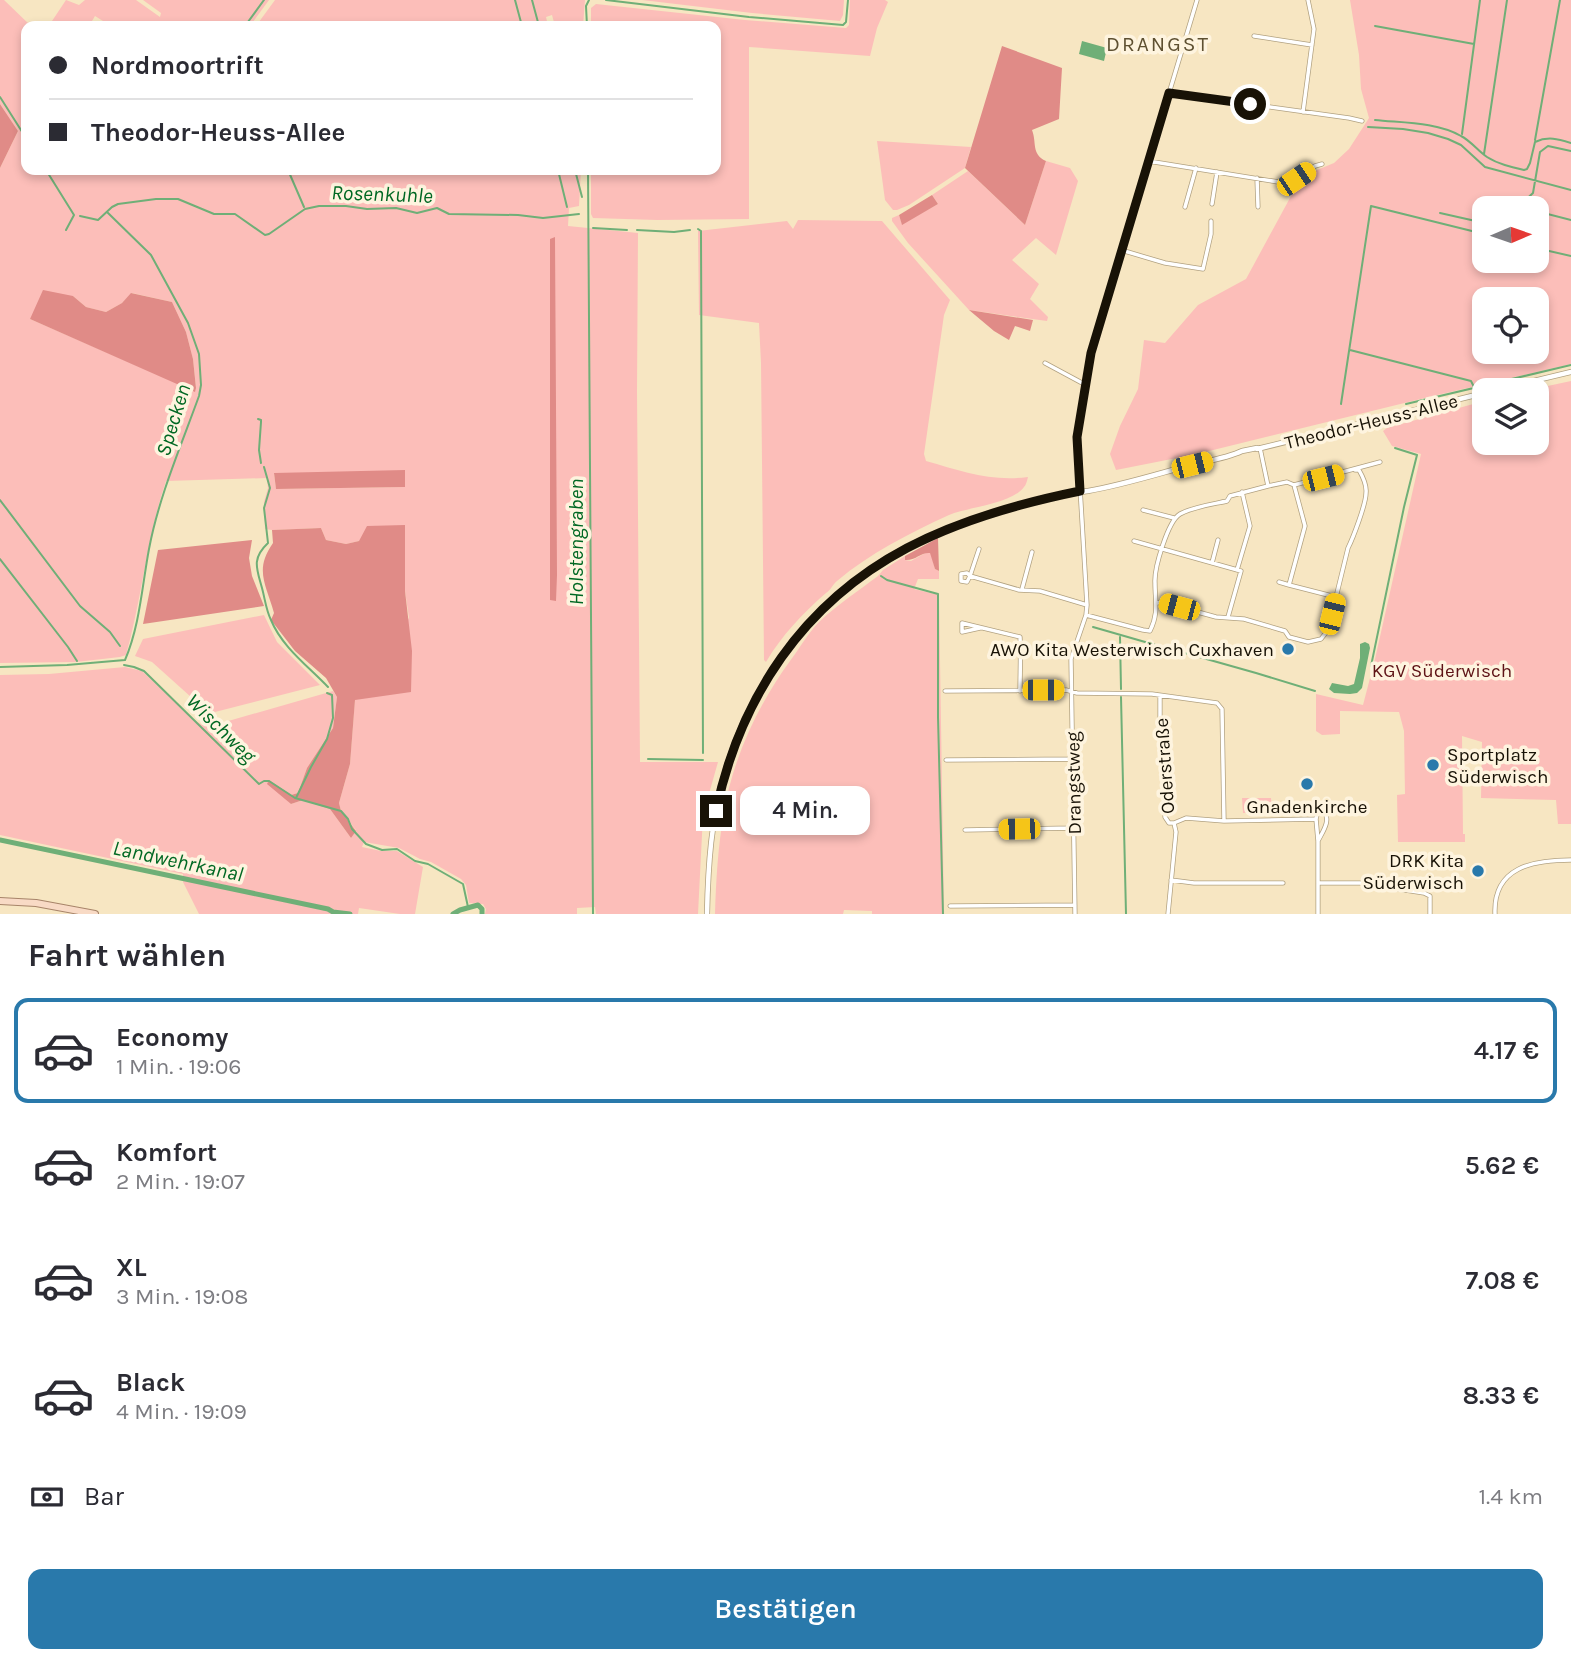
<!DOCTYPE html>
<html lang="de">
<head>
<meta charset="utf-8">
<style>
	body { margin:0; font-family:Karla,sans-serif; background:#f7f7f7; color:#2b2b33; height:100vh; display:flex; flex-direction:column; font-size:26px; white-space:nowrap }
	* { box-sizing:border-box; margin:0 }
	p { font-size:23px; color:#7c7c81 }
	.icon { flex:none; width:38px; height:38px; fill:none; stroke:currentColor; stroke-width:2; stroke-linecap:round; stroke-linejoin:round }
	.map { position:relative; height:914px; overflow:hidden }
	.drawer { display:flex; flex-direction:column; background:#fff; flex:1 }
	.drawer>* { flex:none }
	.top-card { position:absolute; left:21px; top:21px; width:700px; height:154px; border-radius:14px; box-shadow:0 4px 10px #0003; display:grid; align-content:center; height:154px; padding:0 28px; background:#fff }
	.needle { width:46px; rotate:88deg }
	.buttons { position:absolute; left:1472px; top:196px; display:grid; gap:14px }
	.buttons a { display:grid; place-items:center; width:77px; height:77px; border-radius:14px; background:#fff; box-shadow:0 4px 10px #0003; font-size:35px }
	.end { position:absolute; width:32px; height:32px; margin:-16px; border:9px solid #181206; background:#fff; box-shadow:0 0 0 4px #fff }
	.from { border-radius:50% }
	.bubble { position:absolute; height:49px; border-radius:14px; background:#fff; box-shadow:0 4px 10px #0003; font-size:23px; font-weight:600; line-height:49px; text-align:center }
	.car { position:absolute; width:21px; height:42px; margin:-21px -10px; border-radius:9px; box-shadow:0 0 5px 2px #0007; background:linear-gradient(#f5c518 24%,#345 0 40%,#f5c518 0 76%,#345 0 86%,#f5c518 0) }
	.top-card b { display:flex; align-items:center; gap:24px; height:66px; font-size:26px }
	.top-card b+b { border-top:2px solid #e1e1e2 }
	.top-card i { width:18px; height:18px; background:#2b2b33 }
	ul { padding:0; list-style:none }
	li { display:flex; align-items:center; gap:21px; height:105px; margin:0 14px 10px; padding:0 14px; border:4px solid transparent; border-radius:14px }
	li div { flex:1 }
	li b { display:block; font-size:26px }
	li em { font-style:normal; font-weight:600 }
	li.on { border-color:#2979ab }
	li>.icon { width:63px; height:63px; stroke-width:1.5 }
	h2 { padding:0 28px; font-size:32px; line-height:84px }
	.pay { display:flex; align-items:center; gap:18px; height:77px; padding:0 28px; font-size:26px }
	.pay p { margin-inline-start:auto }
	.action { display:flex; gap:14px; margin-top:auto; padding:14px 28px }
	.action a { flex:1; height:80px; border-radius:14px; background:#2979ab; color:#fff; font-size:28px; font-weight:600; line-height:80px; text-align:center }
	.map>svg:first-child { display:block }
</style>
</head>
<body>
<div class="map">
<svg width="1571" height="914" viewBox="0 0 1571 914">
	<rect width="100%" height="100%" fill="#f7e6c2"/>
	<path fill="#fcbeb9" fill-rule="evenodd" d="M 0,0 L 4,0 L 31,26 L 26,26 L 26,170 L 581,170 L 579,206 L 569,208 L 568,226 L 638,233 L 637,392 L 640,762 L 718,762 L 703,815 L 698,914 L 596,914 L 595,907 L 577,908 L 577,914 L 485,914 L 486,909 L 483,904 L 469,903 L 466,885 L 461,879 L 431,862 L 420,859 L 399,848 L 364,842 L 362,847 L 381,851 L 397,851 L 423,867 L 415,914 L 400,914 L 359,908 L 358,914 L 199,914 L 183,882 L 183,874 L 0,835 L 0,675 L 49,674 L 125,667 L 142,671 L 192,718 L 202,725 L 211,726 L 333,691 L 337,697 L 333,728 L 307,768 L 298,793 L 291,795 L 269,780 L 291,804 L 303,800 L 330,809 L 351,838 L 356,830 L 341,811 L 339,803 L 350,764 L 355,699 L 409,618 L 405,591 L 405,525 L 359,541 L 346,544 L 326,540 L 321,528 L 272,530 L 265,529 L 264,502 L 268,488 L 267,478 L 166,481 C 147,537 142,598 126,655 L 120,657 L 76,662 L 0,663 L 0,168 L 18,131 L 0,104 ZM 132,293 L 172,302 L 186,332 L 193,359 L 196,387 L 195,391 L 30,319 L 73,296 L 86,307 L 106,312 L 122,303 ZM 274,474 L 405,487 L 276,489 Z
		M 66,0 L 79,5 L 85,0 L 136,0 L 160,17 L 161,13 L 143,0 L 269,0 L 250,26 L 111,26 L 95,16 L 89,26 L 58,26 L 52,21 Z
		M 275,0 L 585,0 L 583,26 L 555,26 L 552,15 L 546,17 L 548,26 L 256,26 Z
		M 642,0 L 844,0 L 843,15 L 840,21 L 752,13 Z
		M 850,0 L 885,0 L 888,2 L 877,28 L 870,56 L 749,47 L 749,219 L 657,220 L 593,218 L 591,214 L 591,170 L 716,170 L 716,26 L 591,26 L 591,8 L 596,4 L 745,20 L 846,28 L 849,25 Z
		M 1350,0 L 1571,0 L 1571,364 L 1433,396 L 1197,454 L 1116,470 L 1110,454 L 1120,426 L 1138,389 L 1144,340 L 1165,343 L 1198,305 L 1246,279 L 1297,185 L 1317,170 L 1334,163 L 1349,149 L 1369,118 L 1361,89 L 1359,55 ZM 1484,208 L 1536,208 L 1536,261 L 1484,261 ZM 1484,299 L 1536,299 L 1536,352 L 1484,352 Z
		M 877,141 L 971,147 L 965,168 L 909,205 L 897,210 L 893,210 L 885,200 Z
		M 1046,161 L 1070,168 L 1078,181 L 1056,255 L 1036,238 L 1012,260 L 1039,284 L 1030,299 L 1048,317 L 1047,321 L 969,310 L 908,243 L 892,221 L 892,218 L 899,215 L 902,224 L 938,204 L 932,195 L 968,171 L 1025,225 Z
		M 798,220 L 882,221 L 950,300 L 944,315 L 924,454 L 926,461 C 961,471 991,482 1028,477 C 1027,481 1026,485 1024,487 C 1012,504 968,507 949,515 C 910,533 870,553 837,581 C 833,584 831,590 826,593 C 803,613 782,635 766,662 L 764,660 L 761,363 L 759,323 L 699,315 L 698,231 L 787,221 L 793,229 Z
		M 1571,381 L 1571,824 L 1558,824 L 1556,800 L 1481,798 L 1482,742 L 1462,736 L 1463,834 L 1465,834 L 1465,842 L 1398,842 L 1397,795 L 1405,794 L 1404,731 L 1399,712 L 1340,711 L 1340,734 L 1322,735 L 1316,731 L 1316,694 L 1363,705 L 1375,659 L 1421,454 L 1392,446 L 1383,431 L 1387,428 L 1484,401 L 1484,443 L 1536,443 L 1536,390 L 1529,390 Z
		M 927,552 L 931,553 L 935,569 L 939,571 L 939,579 L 918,579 L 914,589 L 939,595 L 944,914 L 872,914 L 872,911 L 844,910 L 843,914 L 715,914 C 716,880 718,846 724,812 C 733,758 758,705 790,661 C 800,648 808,633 819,622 C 837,605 858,591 878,576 L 883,570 L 905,556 L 905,560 L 911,561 Z
		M 264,615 L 277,642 L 320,685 L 215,712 L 201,706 L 152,662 L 135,656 L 143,639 Z
		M 1242,798 L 1271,798 L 1272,812 L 1243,813 Z"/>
	<path fill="#e08b87" d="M 1002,46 L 1062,68 L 1059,119 L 1032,130 C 1037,143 1031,154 1046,161 L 1025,225 L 965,168 Z
		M 0,104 L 18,131 L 0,168 Z
		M 932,195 L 938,204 L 902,225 L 899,215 Z
		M 555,237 L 557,575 L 556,601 L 550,600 L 550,239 Z
		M 43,290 L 73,296 L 86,307 L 106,312 L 122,303 L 131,293 L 172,302 L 186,332 L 193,359 L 196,388 L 195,392 L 30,319 Z
		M 969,310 L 1033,320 L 1030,331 L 1015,326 L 1009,340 L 994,331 Z
		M 405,470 L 405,487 L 276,489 L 274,473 Z
		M 405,525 L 405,591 L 412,651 L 411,692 L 355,700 L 350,764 L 339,803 L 341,811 L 356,831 L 351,838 L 330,809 L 303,800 L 291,804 L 267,784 L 269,780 L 291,795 L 298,793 L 307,768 L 333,728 L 337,697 L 326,678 L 295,651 L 271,620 L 274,613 C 266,584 254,570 273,543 L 272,530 L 321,528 L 326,540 L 346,544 L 359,541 L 367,526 Z
		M 938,538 L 939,571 L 935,569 L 930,553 C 921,552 915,561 905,560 L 905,556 Z
		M 252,540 L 249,558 L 252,576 L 264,606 L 143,624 L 158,550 Z"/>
	<path fill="#6faf77" d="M 1082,41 L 1107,48 L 1104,61 L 1079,54 Z
		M 1365,642 L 1369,644 L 1370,648 L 1362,688 L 1357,693 L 1350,694 L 1334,693 L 1329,689 L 1332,683 L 1348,686 L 1354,684 L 1360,658 L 1360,644 Z"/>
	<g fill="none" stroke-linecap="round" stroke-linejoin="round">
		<path stroke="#6faf77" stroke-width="2" d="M 515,0 L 522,26
			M 532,0 L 539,26
			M 606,0 L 749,17 L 843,25 L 846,22 L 848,0
			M 245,26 L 264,0
			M 587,26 L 586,6 L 589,0
			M 1375,26 L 1474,44
			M 0,97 L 26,138
			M 1375,120 C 1403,123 1436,122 1461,136 C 1471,141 1478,151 1487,157 C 1498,164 1511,167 1524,170 L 1527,169 L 1530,163 L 1535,142 C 1548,136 1558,139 1571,143
			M 1368,127 L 1403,129 L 1428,133 L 1448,139 L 1461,145 L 1485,167 L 1571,190
			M 1462,134 L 1480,0
			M 1535,140 L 1560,0
			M 1484,154 L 1507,0
			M 46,170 L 74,215 L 66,230
			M 288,170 L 304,207
			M 558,170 L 567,207
			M 575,170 L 582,197
			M 588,170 L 593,914
			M 1517,208 L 1533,193 L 1540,152 L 1548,146 L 1571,151
			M 1536,211 L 1571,220
			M 1440,213 L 1480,222 L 1484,221
			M 80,216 L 98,220 L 112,207 L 118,204 L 156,199 L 178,199 L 214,214 L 235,214 L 265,235 L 269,234 L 305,209 L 319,206 L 346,206 L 367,209 L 396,208 L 417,213 L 437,208 L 449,214 L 518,215 L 543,218 L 579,214
			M 593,228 L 627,230
			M 698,229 L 701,231 L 701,235 L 703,753
			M 637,230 L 674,232 L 690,230
			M 1536,248 L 1571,256
			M 1350,350 L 1471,381 L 1474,387
			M 1341,404 L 1371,206 L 1484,234
			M 1406,404 L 1571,365
			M 258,419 L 261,420 L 261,422 L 259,450 L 261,463
			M 264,467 L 270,488 L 264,508 L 268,543 C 251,559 257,569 262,588 C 265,599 266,610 271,620 C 282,647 308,666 328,687
			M 0,500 L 80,606 L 110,632 L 120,646
			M 0,559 L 68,647 L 77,661
			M 881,576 L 887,580 L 938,594 L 938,717 L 943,914
			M 1093,627 L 1166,648
			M 1120,637 L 1121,689
			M 1171,649 L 1256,673 L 1315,691
			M 124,665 L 134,667 L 144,671 L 259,784 L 264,781 L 269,781 L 295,798 L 341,811 L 348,819 L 352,829 L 366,844 L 382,850 L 397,849 L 415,861 L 428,864 L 463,884 L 468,907
			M 1371,666 L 1404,507 L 1417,455 L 1395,448
			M 0,667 L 67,665 L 125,660 C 140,625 142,586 149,549 C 159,496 181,446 199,396 L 201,385 L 199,354 L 188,323 L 151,255 L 107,212
			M 1121,697 L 1126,914
			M 648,759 L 703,760
			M 296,798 L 311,767 L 327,739 L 333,718 L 332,695 L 327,693"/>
		<path stroke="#6faf77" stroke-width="5" d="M 0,840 L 328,909 L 333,912 L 350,914
			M 453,914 L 460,910 L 478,905 L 482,909 L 482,914"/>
		<defs>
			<path id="minor" d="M 1254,36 L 1312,45
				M 1169,93 L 1349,118 L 1362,121
				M 1303,112 L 1314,29 L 1308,0
				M 1148,161 L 1291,184 L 1315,166 L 1322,164
				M 1257,178 L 1258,207
				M 1212,204 L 1217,172
				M 1185,207 L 1196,168
				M 1121,250 L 1165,263 L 1203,269 L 1211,234 L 1211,221
				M 1045,363 L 1084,384
				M 1294,485 L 1305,526 L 1289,585 L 1336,597
				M 1268,486 L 1287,482 L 1294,485 L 1380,462
				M 1143,510 L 1174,518
				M 1134,541 L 1241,571 L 1228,617
				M 979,549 L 970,576 L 967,582 L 961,581 L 961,574 L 967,573 L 970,576 L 1019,590 L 1040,591 L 1087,605
				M 1212,563 L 1218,540
				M 1237,570 L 1250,526 L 1242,492
				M 1279,582 L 1289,585
				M 1022,589 L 1032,552
				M 1157,603 L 1161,602 L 1216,617 L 1244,619 L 1285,631 L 1289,637 L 1308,642 L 1321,639 L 1328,630 L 1348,548 C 1353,538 1366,504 1366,493 C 1367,485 1363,477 1359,470 L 1355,470
				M 1086,615 L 1143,630 L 1150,631 C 1159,613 1155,601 1155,583 C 1154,568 1168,521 1180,514 C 1192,507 1214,504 1227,501 L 1230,496 L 1268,486 L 1260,448
				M 980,628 L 962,632 L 962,623 L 1020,637 C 1021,655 1020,672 1020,691
				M 945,691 L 1066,690 L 1077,693 L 1152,694 L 1217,703 L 1222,709 L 1224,821
				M 1160,696 L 1160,721 L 1164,732 L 1165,817 L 1169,823 L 1174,823 L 1176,832 L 1168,914
				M 946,760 L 1073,759
				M 1174,823 L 1186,818 L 1224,821 L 1316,819
				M 965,830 L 1073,828
				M 1171,880 L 1194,883 L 1283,883
				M 1318,883 L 1360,883 L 1424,893 L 1430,896 L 1430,914
				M 950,906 L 1075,905
				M 1075,914 L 1071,659 L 1086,615 L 1087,605 L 1077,437 L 1084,384 L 1091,353 L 1197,0
				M 1318,914 L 1318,841 L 1316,819 L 1318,810 L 1324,810 C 1331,821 1323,831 1318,841
				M 1495,914 C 1493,867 1533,860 1571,860"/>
			<path id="tertiary" d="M 1496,390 L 1571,372
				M 1257,449 L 1484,393
				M 707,914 C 708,867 711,818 725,772 C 752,677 820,595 907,548 C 952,524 1003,509 1052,497 C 1064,494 1076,493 1088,491 C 1123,485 1157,474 1191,465 C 1208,461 1227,458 1242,451 L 1257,448"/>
			<path id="primary" d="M 0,901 L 36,903 L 95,914"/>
		</defs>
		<use href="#minor" stroke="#b1a180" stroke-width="5"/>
		<use href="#tertiary" stroke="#b1a180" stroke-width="6"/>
		<use href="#primary" stroke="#a78469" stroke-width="8"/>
		<use href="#minor" stroke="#fff" stroke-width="3.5"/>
		<use href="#tertiary" stroke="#fff" stroke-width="4.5"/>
		<use href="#primary" stroke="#f8dac5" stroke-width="6"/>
	</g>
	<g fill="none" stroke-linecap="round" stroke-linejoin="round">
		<path stroke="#181206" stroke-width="9" d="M 716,811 C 740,697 803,603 907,548 C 960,520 1021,503 1080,491 L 1077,437 L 1091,353 L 1169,93 L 1250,104"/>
	</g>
	<g fill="#2979ab" stroke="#fef4df" stroke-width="2.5">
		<circle cx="1288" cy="649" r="7"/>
		<circle cx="1433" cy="765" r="7"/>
		<circle cx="1307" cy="784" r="7"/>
		<circle cx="1478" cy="871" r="7"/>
	</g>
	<g text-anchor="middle" stroke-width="7" stroke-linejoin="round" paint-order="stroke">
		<g font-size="19" fill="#181206" stroke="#fef4df">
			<text transform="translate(1371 421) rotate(-14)" y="7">Theodor-Heuss-Allee</text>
			<text transform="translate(1164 766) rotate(-94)" y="7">Oderstraße</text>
			<text transform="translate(1073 783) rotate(-91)" y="7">Drangstweg</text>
		</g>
		<g font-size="19" fill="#181206" stroke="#fef4df" text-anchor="end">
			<text x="1274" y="656">AWO Kita Westerwisch Cuxhaven</text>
			<text x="1447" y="761" text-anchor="start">Sportplatz<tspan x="1447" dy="22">Süderwisch</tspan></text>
			<text x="1307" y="813" text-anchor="middle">Gnadenkirche</text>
			<text x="1464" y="867">DRK Kita<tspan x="1464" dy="22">Süderwisch</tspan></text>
		</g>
		<g font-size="19" fill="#5e1316" stroke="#fef4df">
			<text x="1442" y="677">KGV Süderwisch</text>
		</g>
		<g font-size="21" letter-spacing="2" fill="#5e5031" stroke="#fef4df">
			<text x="1158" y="51">DRANGST</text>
		</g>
		<g font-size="21" font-style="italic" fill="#006823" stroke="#fef4df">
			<text transform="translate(382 194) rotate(2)" y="7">Rosenkuhle</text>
			<text transform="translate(173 420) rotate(-73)" y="7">Specken</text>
			<text transform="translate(576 542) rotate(-90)" y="7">Holstengraben</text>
			<text transform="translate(221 728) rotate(45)" y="7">Wischweg</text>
			<text transform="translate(178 861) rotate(12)" y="7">Landwehrkanal</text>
		</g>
	</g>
</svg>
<div class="buttons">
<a><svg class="needle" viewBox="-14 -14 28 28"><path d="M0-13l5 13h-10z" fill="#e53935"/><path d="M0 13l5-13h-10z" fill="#7c7c81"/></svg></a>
<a><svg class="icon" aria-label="locate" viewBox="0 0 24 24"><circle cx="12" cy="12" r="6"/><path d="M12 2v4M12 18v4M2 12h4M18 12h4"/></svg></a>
<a><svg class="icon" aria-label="layers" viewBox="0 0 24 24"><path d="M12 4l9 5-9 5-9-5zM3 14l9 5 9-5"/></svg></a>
</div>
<i class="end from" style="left:1250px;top:104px"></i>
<i class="end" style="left:716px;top:811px"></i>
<div class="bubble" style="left:740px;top:786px;width:130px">4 Min.</div>
<i class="car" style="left:1296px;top:179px;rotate:56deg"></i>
<i class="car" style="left:1192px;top:465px;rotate:76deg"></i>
<i class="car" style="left:1323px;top:478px;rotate:76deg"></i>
<i class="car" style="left:1179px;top:607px;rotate:285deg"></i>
<i class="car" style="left:1332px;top:614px;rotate:14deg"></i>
<i class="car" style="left:1043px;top:690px;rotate:90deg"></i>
<i class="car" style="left:1019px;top:829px;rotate:269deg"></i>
<div class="top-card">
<b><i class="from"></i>Nordmoortrift</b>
<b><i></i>Theodor-Heuss-Allee</b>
</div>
</div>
<section class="drawer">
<h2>Fahrt wählen</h2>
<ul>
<li class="on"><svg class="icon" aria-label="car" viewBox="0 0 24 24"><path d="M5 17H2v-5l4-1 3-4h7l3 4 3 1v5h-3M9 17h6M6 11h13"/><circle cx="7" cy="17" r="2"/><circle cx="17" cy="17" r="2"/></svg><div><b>Economy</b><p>1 Min. · 19:06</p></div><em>4.17 €</em></li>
<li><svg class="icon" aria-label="car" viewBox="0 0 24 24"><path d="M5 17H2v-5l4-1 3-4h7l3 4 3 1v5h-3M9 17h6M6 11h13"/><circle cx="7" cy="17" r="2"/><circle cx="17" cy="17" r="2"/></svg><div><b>Komfort</b><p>2 Min. · 19:07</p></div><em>5.62 €</em></li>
<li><svg class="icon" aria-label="car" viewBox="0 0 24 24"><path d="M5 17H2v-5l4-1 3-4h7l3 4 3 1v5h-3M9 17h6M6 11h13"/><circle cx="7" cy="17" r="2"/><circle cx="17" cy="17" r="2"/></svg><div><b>XL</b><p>3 Min. · 19:08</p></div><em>7.08 €</em></li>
<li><svg class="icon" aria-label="car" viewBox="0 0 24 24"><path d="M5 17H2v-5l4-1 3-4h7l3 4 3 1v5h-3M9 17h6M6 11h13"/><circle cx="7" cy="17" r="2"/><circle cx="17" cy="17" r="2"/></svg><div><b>Black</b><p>4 Min. · 19:09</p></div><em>8.33 €</em></li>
</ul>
<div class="pay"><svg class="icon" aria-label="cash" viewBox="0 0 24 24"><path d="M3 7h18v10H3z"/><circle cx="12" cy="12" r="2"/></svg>Bar<p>1.4 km</p></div>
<div class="action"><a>Bestätigen</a></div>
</section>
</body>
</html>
